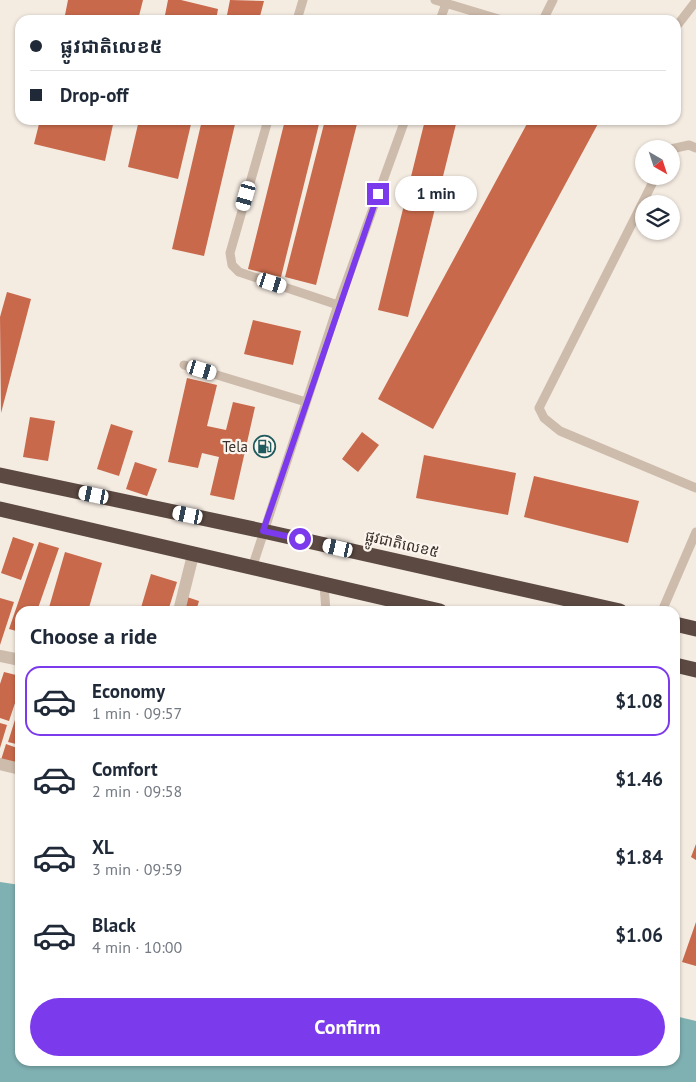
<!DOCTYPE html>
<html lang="en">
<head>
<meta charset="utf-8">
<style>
	body { margin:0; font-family:"PT Sans","Noto Sans Khmer",sans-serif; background:#f2f2f3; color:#1f2937; height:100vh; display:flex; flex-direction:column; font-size:19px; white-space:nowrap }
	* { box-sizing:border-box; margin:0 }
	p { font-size:16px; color:#747a83 }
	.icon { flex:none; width:28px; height:28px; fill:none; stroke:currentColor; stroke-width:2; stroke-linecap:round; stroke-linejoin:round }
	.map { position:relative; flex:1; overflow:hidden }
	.side { position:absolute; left:15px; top:606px; width:665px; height:460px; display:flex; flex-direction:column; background:#fff; border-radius:15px; box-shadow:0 1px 4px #0004 }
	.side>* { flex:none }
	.guide { position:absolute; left:15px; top:15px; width:666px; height:110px; border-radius:15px; box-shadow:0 1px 4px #0004; display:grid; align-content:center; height:110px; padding:0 15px; background:#fff }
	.needle { width:32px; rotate:141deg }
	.buttons { position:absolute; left:635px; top:140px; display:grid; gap:10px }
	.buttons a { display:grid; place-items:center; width:45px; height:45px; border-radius:50%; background:#fff; box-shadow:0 1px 4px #0004; font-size:25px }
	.end { position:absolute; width:22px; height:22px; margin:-11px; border:6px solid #7c3aed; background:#fff; box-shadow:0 0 0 2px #fff }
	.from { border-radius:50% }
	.bubble { position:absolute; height:35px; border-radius:18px; background:#fff; box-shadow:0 1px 4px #0004; font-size:16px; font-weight:800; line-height:35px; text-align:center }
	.car { position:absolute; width:15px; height:30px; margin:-15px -8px; border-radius:6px; box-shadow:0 0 4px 1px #0007; background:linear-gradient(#fff 24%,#345 0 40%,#fff 0 76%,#345 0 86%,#fff 0) }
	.guide b { display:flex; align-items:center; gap:18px; height:48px; font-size:19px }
	.guide b+b { border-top:1px solid #e0e1e3 }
	.guide i { width:12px; height:12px; background:#1f2937 }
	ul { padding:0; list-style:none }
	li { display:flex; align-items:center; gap:15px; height:70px; margin:0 10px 8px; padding:0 5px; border:2px solid transparent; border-radius:15px }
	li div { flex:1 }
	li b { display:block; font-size:19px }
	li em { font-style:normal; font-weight:800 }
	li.on { border-color:#7c3aed }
	li>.icon { width:45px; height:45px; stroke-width:1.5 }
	h2 { padding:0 15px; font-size:22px; line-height:60px }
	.cta { display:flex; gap:10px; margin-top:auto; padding:10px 15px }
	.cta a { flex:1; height:58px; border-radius:30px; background:#7c3aed; color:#fff; font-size:20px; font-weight:800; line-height:58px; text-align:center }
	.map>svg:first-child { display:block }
</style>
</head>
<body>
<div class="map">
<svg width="696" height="1082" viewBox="0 0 696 1082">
	<rect width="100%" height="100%" fill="#f4ebe1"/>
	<path fill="#7fb0b2" d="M 0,882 L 20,885 L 20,1061 L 675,1061 L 675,1016 L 696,1021 L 696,1082 L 0,1082 Z"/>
	<path fill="#c8694b" d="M 68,0 L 143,0 L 138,20 L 64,20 Z
		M 168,0 L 181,0 L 218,9 L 216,20 L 164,20 Z
		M 230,0 L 264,1 L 259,20 L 226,20 Z
		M 40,120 L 114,120 L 105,161 L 34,144 Z
		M 139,120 L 192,120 L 178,179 L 128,167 Z
		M 202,120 L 236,120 L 204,256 L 172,249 Z
		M 285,120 L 320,120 L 281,277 L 248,269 Z
		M 325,120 L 358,120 L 316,285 L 285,277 Z
		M 425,120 L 457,120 L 408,317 L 378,310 Z
		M 529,120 L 600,120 L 433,429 L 378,399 Z
		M 7,292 L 31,299 L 1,413 L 0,317 Z
		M 253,320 L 301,331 L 293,365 L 244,354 Z
		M 187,378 L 217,385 L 207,426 L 226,430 L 233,402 L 255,407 L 234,500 L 210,495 L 219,457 L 202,453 L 198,468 L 168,462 Z
		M 30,417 L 55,421 L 48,461 L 23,457 Z
		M 111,424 L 133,431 L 119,476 L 97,469 Z
		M 362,432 L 379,445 L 358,472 L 342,459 Z
		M 424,455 L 516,473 L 508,515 L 416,498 Z
		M 135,462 L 157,469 L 147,496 L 126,489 Z
		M 534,476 L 639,501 L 628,543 L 524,517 Z
		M 13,537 L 34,544 L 21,580 L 1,573 Z
		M 39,542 L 59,548 L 37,611 L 20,611 L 20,632 L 9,629 Z
		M 65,552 L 102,563 L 88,611 L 48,611 Z
		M 151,574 L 177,582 L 168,611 L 140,611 Z
		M 187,597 L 199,601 L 196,611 L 182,611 Z
		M 0,598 L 14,602 L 0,645 Z
		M 4,672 L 20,676 L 20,688 L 9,721 L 0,718 L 0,684 Z
		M 20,704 L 20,745 L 8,742 Z
		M 0,723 L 7,725 L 0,748 Z
		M 6,744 L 20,749 L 18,766 L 1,760 Z
		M 696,844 L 696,860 L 691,857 Z
		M 696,922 L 696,966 L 682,962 Z"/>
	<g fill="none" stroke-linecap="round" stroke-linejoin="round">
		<path stroke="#cdbbac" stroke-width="9" d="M 435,0 L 502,20
			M 297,20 L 303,0
			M 440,20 L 447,1
			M 543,20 L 553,0
			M 676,27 L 696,1
			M 268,120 L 230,253 L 232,265 L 239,272 L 338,305
			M 671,149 L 689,145 L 696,148
			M 656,176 L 539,408 L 544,418 L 560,431 L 696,488
			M 184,365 L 306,402
			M 252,568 L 338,305 L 405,120
			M 324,585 L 326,611
			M 662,611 L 696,532"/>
		<path stroke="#cdbbac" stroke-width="12" d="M 179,611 L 193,555
			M 0,656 L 20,660
			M 0,764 L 20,769"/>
		<path stroke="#5c4a42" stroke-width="15" d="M 0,475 L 263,531 L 620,611
			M 0,509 L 440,611
			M 675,624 L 696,629
			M 675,665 L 696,670"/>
	</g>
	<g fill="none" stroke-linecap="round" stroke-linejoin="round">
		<path stroke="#7c3aed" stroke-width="6" d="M 300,539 L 263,531 L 378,194"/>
	</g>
	<defs>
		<symbol id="fuel-ring" viewBox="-11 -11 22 22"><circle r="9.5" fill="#fbf5ee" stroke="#1f5a5e" stroke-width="1.5"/><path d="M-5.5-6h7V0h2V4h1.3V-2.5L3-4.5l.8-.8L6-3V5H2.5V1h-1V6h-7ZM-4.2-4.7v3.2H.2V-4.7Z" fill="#1f5a5e"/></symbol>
	</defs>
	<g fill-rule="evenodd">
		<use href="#fuel-ring" x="252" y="434" width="25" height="25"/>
	</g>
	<g text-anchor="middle" stroke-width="4.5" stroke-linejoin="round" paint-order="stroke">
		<g font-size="15" fill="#3b302b" stroke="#fbf5ee" text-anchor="end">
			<text x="248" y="452">Tela</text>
		</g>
		<g font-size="15" fill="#3b302b" stroke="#fbf5ee">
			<text transform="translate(402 544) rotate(13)" y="5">ផ្លូវជាតិលេខ៥</text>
		</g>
	</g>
</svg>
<div class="buttons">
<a><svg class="needle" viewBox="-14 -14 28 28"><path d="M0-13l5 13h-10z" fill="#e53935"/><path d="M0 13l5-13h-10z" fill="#747a83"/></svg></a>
<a><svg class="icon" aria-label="layers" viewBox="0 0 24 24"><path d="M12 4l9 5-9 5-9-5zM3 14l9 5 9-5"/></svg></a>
</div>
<i class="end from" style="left:300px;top:539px"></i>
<i class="end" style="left:378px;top:194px"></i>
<div class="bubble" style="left:395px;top:176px;width:82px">1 min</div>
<i class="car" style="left:246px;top:196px;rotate:196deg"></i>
<i class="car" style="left:272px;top:283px;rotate:108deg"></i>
<i class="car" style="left:202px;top:370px;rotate:107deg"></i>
<i class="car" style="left:94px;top:495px;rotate:282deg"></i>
<i class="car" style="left:188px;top:515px;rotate:282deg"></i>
<i class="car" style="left:338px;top:548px;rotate:283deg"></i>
<div class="guide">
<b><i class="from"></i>ផ្លូវជាតិលេខ៥</b>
<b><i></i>Drop-off</b>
</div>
<section class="side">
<h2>Choose a ride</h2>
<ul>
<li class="on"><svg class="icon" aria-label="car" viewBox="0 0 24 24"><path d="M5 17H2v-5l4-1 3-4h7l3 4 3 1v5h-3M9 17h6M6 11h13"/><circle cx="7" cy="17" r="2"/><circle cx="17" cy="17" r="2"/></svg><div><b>Economy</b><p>1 min · 09:57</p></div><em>$1.08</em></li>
<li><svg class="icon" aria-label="car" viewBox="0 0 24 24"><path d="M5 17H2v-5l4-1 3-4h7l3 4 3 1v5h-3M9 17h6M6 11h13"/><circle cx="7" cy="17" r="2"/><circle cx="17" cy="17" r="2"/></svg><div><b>Comfort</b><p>2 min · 09:58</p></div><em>$1.46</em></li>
<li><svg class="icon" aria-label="car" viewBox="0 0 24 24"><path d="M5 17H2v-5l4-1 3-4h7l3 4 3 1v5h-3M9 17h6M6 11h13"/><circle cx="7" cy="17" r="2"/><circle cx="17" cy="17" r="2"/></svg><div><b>XL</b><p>3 min · 09:59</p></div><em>$1.84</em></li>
<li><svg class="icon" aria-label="car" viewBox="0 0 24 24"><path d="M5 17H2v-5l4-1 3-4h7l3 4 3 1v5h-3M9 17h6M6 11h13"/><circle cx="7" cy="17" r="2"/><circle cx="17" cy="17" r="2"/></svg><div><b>Black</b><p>4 min · 10:00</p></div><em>$1.06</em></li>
</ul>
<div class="cta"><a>Confirm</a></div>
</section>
</div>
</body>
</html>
